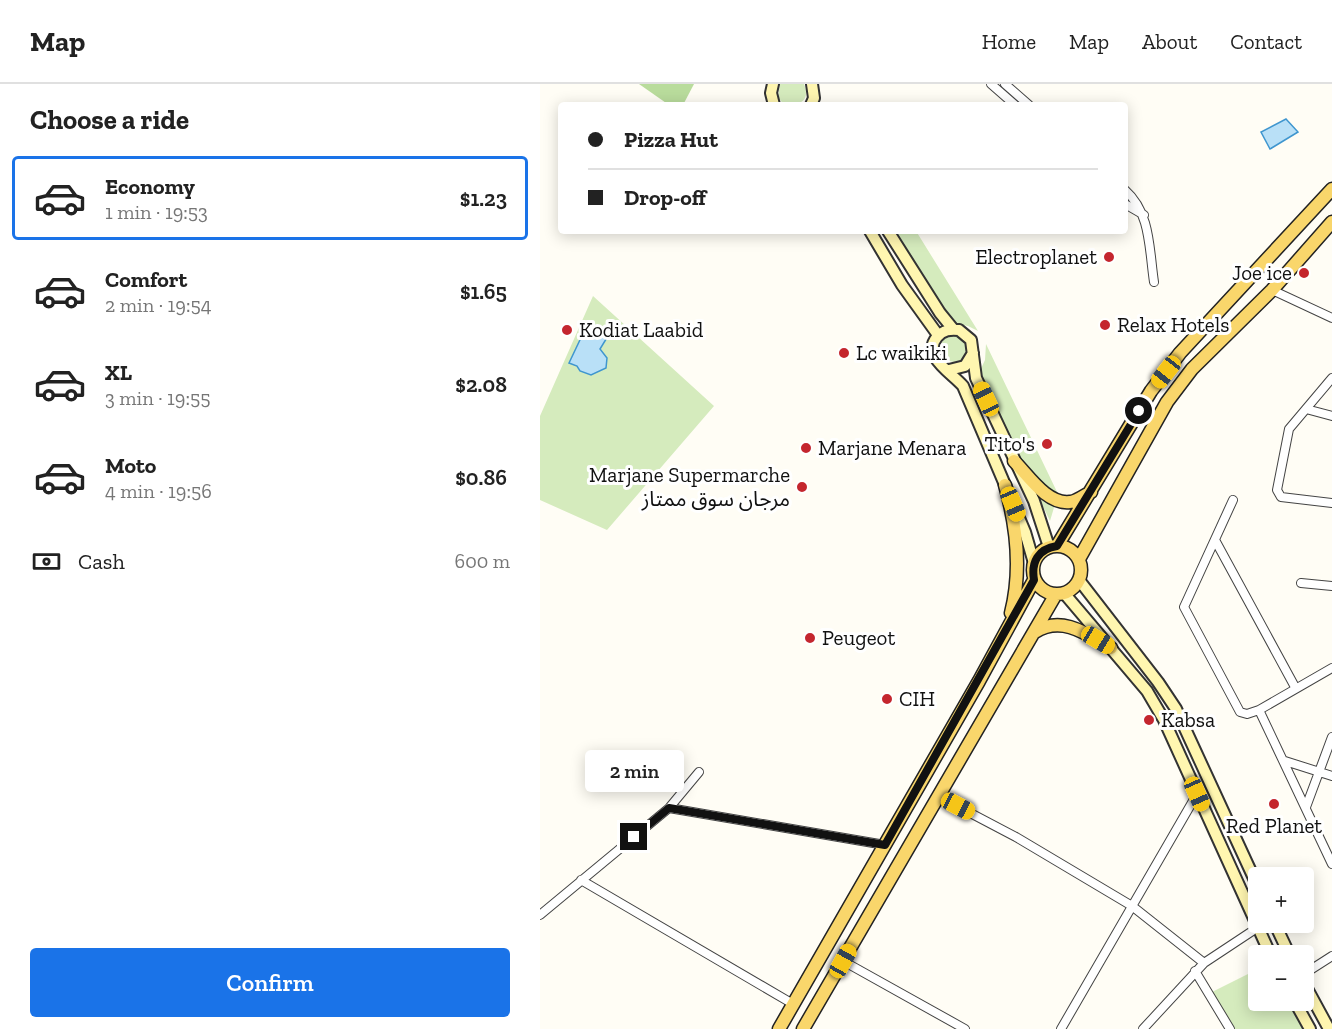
<!DOCTYPE html>
<html lang="en">
<head>
<meta charset="utf-8">
<style>
	body { margin:0; font-family:"Zilla Slab","Noto Sans Arabic",serif; background:#f2f2f2; color:#222; height:100vh; display:flex; flex-direction:column; font-size:22px; white-space:nowrap }
	* { box-sizing:border-box; margin:0 }
	p { font-size:20px; color:#767676 }
	.icon { flex:none; width:33px; height:33px; fill:none; stroke:currentColor; stroke-width:2; stroke-linecap:round; stroke-linejoin:round }
	.map { position:relative; flex:1; overflow:hidden }
	.sheet { display:flex; flex-direction:column; background:#fff; width:540px }
	.sheet>* { flex:none }
	.banner { position:absolute; left:18px; top:18px; width:570px; height:132px; border-radius:6px; box-shadow:0 3px 15px #0003; display:grid; align-content:center; height:132px; padding:0 30px; background:#fff }
	.buttons { position:absolute; left:708px; top:783px; display:grid; gap:12px }
	.buttons a { display:grid; place-items:center; width:66px; height:66px; border-radius:6px; background:#fff; box-shadow:0 3px 15px #0003; font-size:30px }
	.end { position:absolute; width:27px; height:27px; margin:-14px; border:8px solid #111; background:#fff; box-shadow:0 0 0 3px #fff }
	.from { border-radius:50% }
	.bubble { position:absolute; height:42px; border-radius:6px; background:#fff; box-shadow:0 3px 15px #0003; font-size:20px; font-weight:600; line-height:42px; text-align:center }
	.car { position:absolute; width:18px; height:36px; margin:-18px -9px; border-radius:8px; box-shadow:0 0 4px 2px #0007; background:linear-gradient(#f5c518 24%,#345 0 40%,#f5c518 0 76%,#345 0 86%,#f5c518 0) }
	.banner b { display:flex; align-items:center; gap:21px; height:57px; font-size:22px }
	.banner b+b { border-top:2px solid #e0e0e0 }
	.banner i { width:15px; height:15px; background:#222 }
	ul { padding:0; list-style:none }
	li { display:flex; align-items:center; gap:18px; height:84px; margin:0 12px 9px; padding:0 18px; border:3px solid transparent; border-radius:6px }
	li div { flex:1 }
	li b { display:block; font-size:22px }
	li em { font-style:normal; font-weight:600 }
	li.selected { border-color:#1a73e8 }
	li>.icon { width:54px; height:54px; stroke-width:1.5 }
	h2 { padding:0 30px; font-size:27px; line-height:72px }
	.pay { display:flex; align-items:center; gap:15px; height:66px; padding:0 30px; font-size:22px }
	.pay p { margin-inline-start:auto }
	.primary-button { display:flex; gap:12px; margin-top:auto; padding:12px 30px }
	.primary-button a { flex:1; height:69px; border-radius:6px; background:#1a73e8; color:#fff; font-size:24px; font-weight:600; line-height:69px; text-align:center }
	header { display:flex; align-items:center; gap:36px; box-sizing:border-box; height:84px; padding:0 30px; background:#fff; border-bottom:2px solid #e0e0e0 }
	header strong { font-size:28px }
	nav { display:flex; gap:33px; margin-inline-start:auto; font-size:21px }
	main { display:flex; flex:1; min-height:0 }
	.map>svg:first-child { display:block }
</style>
</head>
<body>
<header>
<strong>Map</strong>
<nav><a>Home</a><a>Map</a><a>About</a><a>Contact</a></nav>
</header>
<main>
<section class="sheet">
<h2>Choose a ride</h2>
<ul>
<li class="selected"><svg class="icon" aria-label="car" viewBox="0 0 24 24"><path d="M5 17H2v-5l4-1 3-4h7l3 4 3 1v5h-3M9 17h6M6 11h13"/><circle cx="7" cy="17" r="2"/><circle cx="17" cy="17" r="2"/></svg><div><b>Economy</b><p>1 min · 19:53</p></div><em>$1.23</em></li>
<li><svg class="icon" aria-label="car" viewBox="0 0 24 24"><path d="M5 17H2v-5l4-1 3-4h7l3 4 3 1v5h-3M9 17h6M6 11h13"/><circle cx="7" cy="17" r="2"/><circle cx="17" cy="17" r="2"/></svg><div><b>Comfort</b><p>2 min · 19:54</p></div><em>$1.65</em></li>
<li><svg class="icon" aria-label="car" viewBox="0 0 24 24"><path d="M5 17H2v-5l4-1 3-4h7l3 4 3 1v5h-3M9 17h6M6 11h13"/><circle cx="7" cy="17" r="2"/><circle cx="17" cy="17" r="2"/></svg><div><b>XL</b><p>3 min · 19:55</p></div><em>$2.08</em></li>
<li><svg class="icon" aria-label="car" viewBox="0 0 24 24"><path d="M5 17H2v-5l4-1 3-4h7l3 4 3 1v5h-3M9 17h6M6 11h13"/><circle cx="7" cy="17" r="2"/><circle cx="17" cy="17" r="2"/></svg><div><b>Moto</b><p>4 min · 19:56</p></div><em>$0.86</em></li>
</ul>
<div class="pay"><svg class="icon" aria-label="cash" viewBox="0 0 24 24"><path d="M3 7h18v10H3z"/><circle cx="12" cy="12" r="2"/></svg>Cash<p>600 m</p></div>
<div class="primary-button"><a>Confirm</a></div>
</section>
<div class="map">
<svg width="792" height="945" viewBox="0 0 792 945">
	<rect width="100%" height="100%" fill="#fffdf5"/>
	<path fill="#d5ebbd" d="M 240,0 L 264,0 C 271,18 259,21 244,21 L 238,13 Z
		M 355,147 L 376,147 L 438,247 L 428,242 L 412,239 Z
		M 53,212 L 174,322 L 67,446 L 0,416 L 0,332 Z
		M401 264a14 14 0 1 1 28 0a14 14 0 1 1-28 0Z
		M 446,260 L 518,410 L 510,437 L 439,289 L 445,276 Z
		M 718,885 L 718,916 L 748,917 L 764,945 L 692,945 L 672,908 Z"/>
	<path fill="#b9dc9c" d="M 99,0 L 154,0 L 143,21 L 129,21 Z"/>
	<path fill="#b9e0f7" stroke="#3f96cf" stroke-width="1.5" d="M 746,35 L 758,48 L 730,65 L 721,48 Z
		M 48,239 L 62,244 L 68,252 L 60,265 L 67,274 L 66,284 L 51,291 L 40,287 L 37,282 L 29,279 Z"/>
	<g fill="none" stroke-linecap="round" stroke-linejoin="round">
		<defs>
			<path id="minor" d="M 451,0 L 475,21
				M 465,0 L 489,21
				M 585,106 C 611,129 609,165 614,198
				M 585,120 L 604,131
				M 732,206 L 792,234
				M 792,294 L 749,345 L 737,406 L 741,413 L 792,419
				M 766,325 L 792,332
				M 693,416 L 644,523 L 700,628 L 707,630 L 719,626 L 792,584
				M 675,456 L 755,603
				M 761,499 L 792,502
				M 719,626 L 792,780
				M 745,677 L 792,692
				M 398,712 L 476,753 L 592,822 L 664,879
				M 766,723 L 792,653
				M 129,724 L 345,761
				M 41,796 L 253,920
				M 0,831 L 129,724 L 159,688
				M 303,877 L 425,945
				M 655,887 L 690,945
				M 764,890 L 792,872
				M 521,945 L 657,710
				M 603,945 L 664,879 L 726,838"/>
			<path id="secondary" d="M 233,0 L 231,9 L 234,21
				M 271,21 L 274,14 L 272,0
				M 330,147 L 362,201 L 398,251
				M 348,147 L 400,229 L 413,245
				M 409,286 L 425,282 L 433,269
				M 494,479 L 485,448 L 423,302 C 412,289 381,272 397,253 C 403,246 410,245 419,246 L 431,256 L 436,294 L 494,417 L 509,463
				M 539,496 L 618,598 L 636,625 L 718,803
				M 524,509 L 607,607 L 624,636 L 731,872
				M 734,838 L 750,872
				M 764,899 L 789,945
				M 754,916 L 770,945"/>
			<path id="primary" d="M 474,377 C 488,391 507,421 530,418 C 536,418 545,411 551,408
				M 465,401 C 477,443 482,486 471,529
				M493 486a24 24 0 1 1 48 0a24 24 0 1 1-48 0Z
				M 517,462 L 611,307 L 640,269 L 792,105
				M 539,475 L 627,318 L 652,285 L 732,206 L 792,138
				M 495,548 C 522,531 547,550 571,564
				M 239,945 L 439,597 L 494,496
				M 263,945 L 516,510"/>
		</defs>
		<use href="#minor" stroke="#444" stroke-width="10"/>
		<use href="#secondary" stroke="#333" stroke-width="14"/>
		<use href="#primary" stroke="#222" stroke-width="15"/>
		<use href="#minor" stroke="#fff" stroke-width="8"/>
		<use href="#secondary" stroke="#fff6b0" stroke-width="10"/>
		<use href="#primary" stroke="#f9d66b" stroke-width="12"/>
	</g>
	<g fill="none" stroke-linecap="round" stroke-linejoin="round">
		<path stroke="#111" stroke-width="8" d="M 94,753 L 129,724 L 345,761 L 494,496 C 491,478 498,465 517,462 L 599,327"/>
	</g>
	<g fill="#c4262e" stroke="#fff" stroke-width="2">
		<circle cx="569" cy="173" r="6"/>
		<circle cx="764" cy="189" r="6"/>
		<circle cx="565" cy="241" r="6"/>
		<circle cx="27" cy="246" r="6"/>
		<circle cx="304" cy="269" r="6"/>
		<circle cx="507" cy="360" r="6"/>
		<circle cx="266" cy="364" r="6"/>
		<circle cx="262" cy="403" r="6"/>
		<circle cx="270" cy="554" r="6"/>
		<circle cx="347" cy="615" r="6"/>
		<circle cx="609" cy="636" r="6"/>
		<circle cx="734" cy="720" r="6"/>
	</g>
	<g text-anchor="middle" stroke-width="6" stroke-linejoin="round" paint-order="stroke">
		<g font-size="21" fill="#111" stroke="#fff" text-anchor="start">
			<text x="557" y="180" text-anchor="end">Electroplanet</text>
			<text x="752" y="196" text-anchor="end">Joe ice</text>
			<text x="577" y="248">Relax Hotels</text>
			<text x="39" y="253">Kodiat Laabid</text>
			<text x="316" y="276">Lc waikiki</text>
			<text x="495" y="367" text-anchor="end">Tito's</text>
			<text x="278" y="371">Marjane Menara</text>
			<text x="250" y="398" text-anchor="end">Marjane Supermarche<tspan x="250" dy="24">مرجان سوق ممتاز</tspan></text>
			<text x="282" y="561">Peugeot</text>
			<text x="359" y="622">CIH</text>
			<text x="621" y="643">Kabsa</text>
			<text x="734" y="749" text-anchor="middle">Red Planet</text>
		</g>
	</g>
</svg>
<div class="buttons">
<a>+</a>
<a>−</a>
</div>
<i class="end from" style="left:599px;top:327px"></i>
<i class="end" style="left:94px;top:753px"></i>
<div class="bubble" style="left:45px;top:666px;width:99px">2 min</div>
<i class="car" style="left:626px;top:288px;rotate:218deg"></i>
<i class="car" style="left:446px;top:315px;rotate:335deg"></i>
<i class="car" style="left:473px;top:420px;rotate:157deg"></i>
<i class="car" style="left:558px;top:556px;rotate:121deg"></i>
<i class="car" style="left:657px;top:710px;rotate:156deg"></i>
<i class="car" style="left:418px;top:722px;rotate:118deg"></i>
<i class="car" style="left:303px;top:877px;rotate:29deg"></i>
<div class="banner">
<b><i class="from"></i>Pizza Hut</b>
<b><i></i>Drop-off</b>
</div>
</div>
</main>
</body>
</html>
